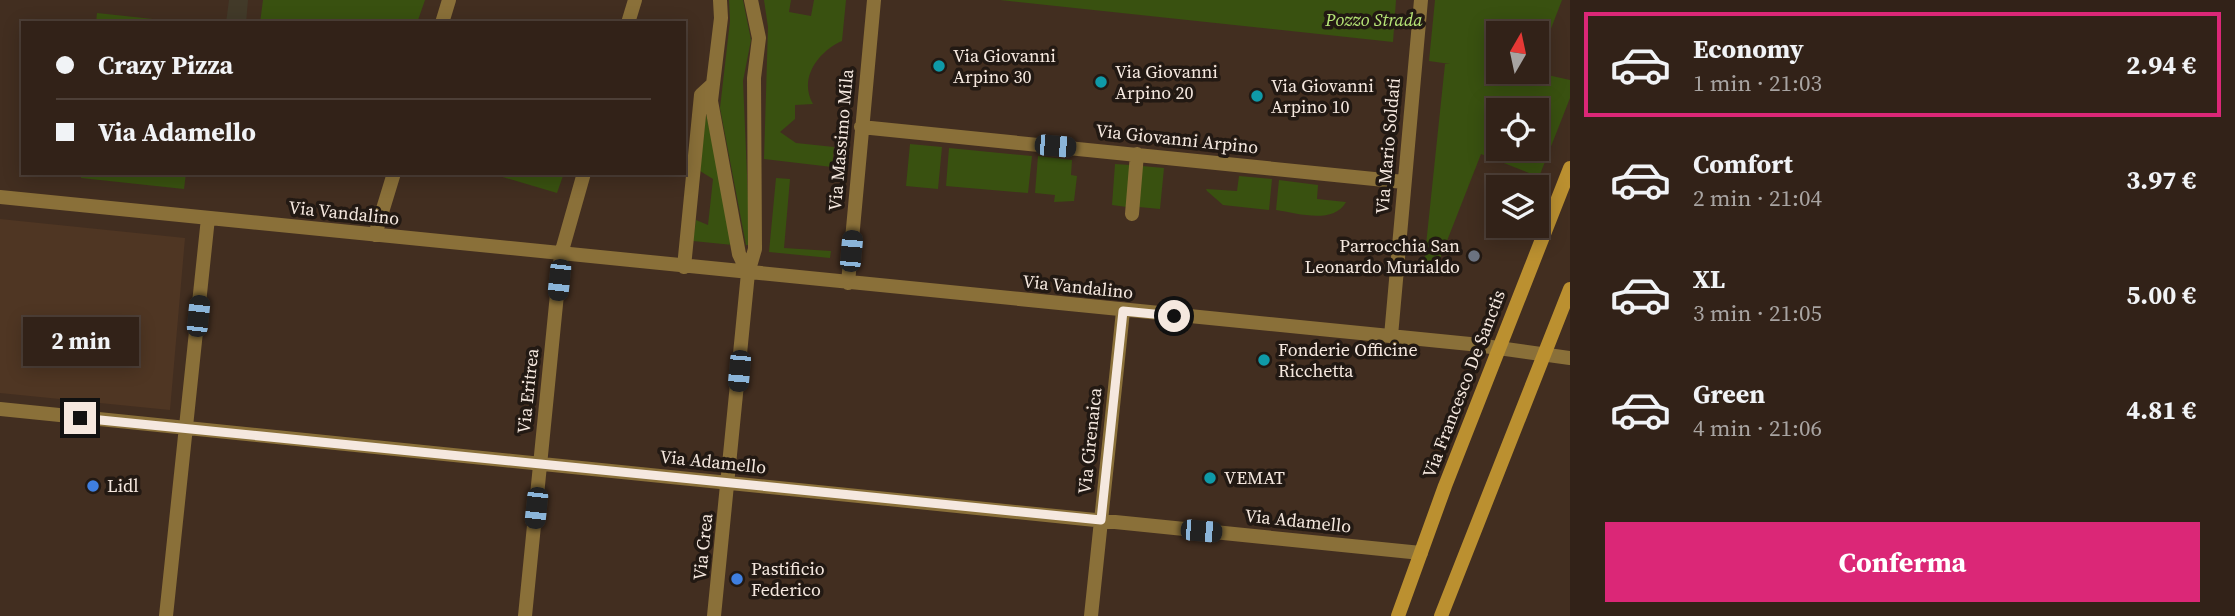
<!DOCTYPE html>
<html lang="it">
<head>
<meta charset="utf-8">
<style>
	body { margin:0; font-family:"Source Serif 4",serif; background:#3a2a21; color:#f1f3f6; height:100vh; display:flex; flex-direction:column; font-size:26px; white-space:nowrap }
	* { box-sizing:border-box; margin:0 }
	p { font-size:23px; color:#a8a4a2 }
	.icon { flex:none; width:38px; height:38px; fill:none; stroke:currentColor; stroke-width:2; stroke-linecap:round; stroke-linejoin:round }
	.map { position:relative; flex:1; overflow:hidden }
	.side { display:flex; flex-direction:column; background:#322218; width:665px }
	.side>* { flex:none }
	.banner { position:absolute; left:21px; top:21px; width:665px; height:154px; border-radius:0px; box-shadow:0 4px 18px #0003,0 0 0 2px #4d3f37; display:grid; align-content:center; height:154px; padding:0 35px; background:#322218 }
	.needle { width:46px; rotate:9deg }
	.fabs { position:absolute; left:1486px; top:21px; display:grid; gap:14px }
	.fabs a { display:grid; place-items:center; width:63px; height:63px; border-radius:0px; background:#322218; box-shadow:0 4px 18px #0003,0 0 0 2px #4d3f37; font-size:35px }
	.end { position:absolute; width:32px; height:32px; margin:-16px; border:9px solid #f5e8df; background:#111; box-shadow:0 0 0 4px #111 }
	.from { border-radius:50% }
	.bubble { position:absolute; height:49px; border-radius:0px; background:#322218; box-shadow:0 4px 18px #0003,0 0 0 2px #4d3f37; font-size:23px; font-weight:700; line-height:49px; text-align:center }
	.car { position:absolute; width:21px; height:42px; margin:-21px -10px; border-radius:9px; box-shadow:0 0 5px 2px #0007; background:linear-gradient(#222 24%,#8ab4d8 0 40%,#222 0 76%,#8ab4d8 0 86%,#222 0) }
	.banner b { display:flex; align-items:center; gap:24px; height:66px; font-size:26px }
	.banner b+b { border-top:2px solid #4d3f37 }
	.banner i { width:18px; height:18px; background:#f1f3f6 }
	ul { padding:12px 0 0; list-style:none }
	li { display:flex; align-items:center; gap:21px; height:105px; margin:0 14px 10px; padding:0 21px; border:4px solid transparent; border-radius:0px }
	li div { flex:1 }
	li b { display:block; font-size:26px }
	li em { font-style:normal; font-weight:700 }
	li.on { border-color:#db2777 }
	li>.icon { width:63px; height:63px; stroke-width:1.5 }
	.cta { display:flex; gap:14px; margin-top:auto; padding:14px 35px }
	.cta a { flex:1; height:80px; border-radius:0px; background:#db2777; color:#fff; font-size:28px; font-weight:700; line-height:80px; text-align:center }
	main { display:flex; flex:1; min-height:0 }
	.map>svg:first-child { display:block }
</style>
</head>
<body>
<main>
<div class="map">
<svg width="1570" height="616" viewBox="0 0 1570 616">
	<rect width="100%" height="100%" fill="#422e20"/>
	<path fill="#423a29" d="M 229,0 L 248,0 L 246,23 L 226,23 Z"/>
	<path fill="#4f3623" d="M 0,219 L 185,238 L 170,410 L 0,393 Z"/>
	<path fill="#395110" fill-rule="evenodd" d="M 263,0 L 425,0 L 417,23 L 260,23 Z
		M 729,0 L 743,0 L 751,40 L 743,81 L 750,245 L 746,245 L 720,108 L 730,21 Z
		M 764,0 L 791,0 L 789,12 L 811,16 L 814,0 L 846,0 L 842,41 C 819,51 798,78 813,104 L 795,105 L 795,119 L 780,132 L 796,143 L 834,147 L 832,167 L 764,159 L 768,27 Z
		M 1000,0 L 1396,0 L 1393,42 Z
		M 1435,0 L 1562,0 L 1537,65 L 1536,33 L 1498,33 L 1498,72 L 1534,72 L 1570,80 L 1570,98 L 1539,177 L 1481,154 L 1436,269 L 1424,264 L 1445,64 L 1450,64 L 1429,61 ZM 1498,110 L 1536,110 L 1536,149 L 1498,149 Z
		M 97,13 L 190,23 L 96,23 Z
		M 706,113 L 733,245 L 693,241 L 696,220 L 708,225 L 713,179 L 700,171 Z
		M 910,144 L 942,147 L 938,189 L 906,186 Z
		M 949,148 L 1032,156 L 1028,193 L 946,186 Z
		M 1038,156 L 1072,160 L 1071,175 L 1077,176 L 1074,201 L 1054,202 L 1055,195 L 1035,193 Z
		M 1115,164 L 1130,165 L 1127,207 L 1112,205 Z
		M 1142,166 L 1164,168 L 1160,209 L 1139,207 Z
		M 81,173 L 186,173 L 184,189 L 81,178 Z
		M 489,173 L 564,173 L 557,193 Z
		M 1239,176 L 1272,179 L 1269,210 L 1223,205 L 1207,191 L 1206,189 L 1237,191 Z
		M 776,178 L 790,179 L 784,248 L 831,251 L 830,258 L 769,252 Z
		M 1279,180 L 1318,185 L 1317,199 L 1346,202 C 1333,225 1297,213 1276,210 Z"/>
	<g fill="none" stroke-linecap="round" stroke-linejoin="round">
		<path stroke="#8a7039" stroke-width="14" d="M 442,23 L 449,0
			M 628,23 L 635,0
			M 713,84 L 711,101 L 739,254 L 748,273
			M 861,127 L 1404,182
			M 0,197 L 1470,344 L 1570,358
			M 1132,214 L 1137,154
			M 375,235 L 394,173
			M 684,267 L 701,95 L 713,84 L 721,18 L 720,0
			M 848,283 L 874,0
			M 1391,336 L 1421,0
			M 0,409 L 1421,553
			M 166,616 L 208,218
			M 525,616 L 561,254 L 584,173
			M 714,616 L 748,273 L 755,249 L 754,78 L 759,38 L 751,0
			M 1091,616 L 1123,311"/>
		<path stroke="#bb9030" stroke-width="14" d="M 1398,616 L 1445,486 L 1570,168
			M 1441,616 L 1570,289"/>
	</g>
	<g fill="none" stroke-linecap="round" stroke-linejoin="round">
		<path stroke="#f5e8df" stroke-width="9" d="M 80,418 L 1101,520 L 1123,311 L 1174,316"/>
	</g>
	<g fill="#0f9aa8" stroke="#221913" stroke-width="2.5">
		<circle cx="939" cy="66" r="7"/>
		<circle cx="1101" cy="82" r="7"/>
		<circle cx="1257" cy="96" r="7"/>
		<circle cx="1264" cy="360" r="7"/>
		<circle cx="1210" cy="478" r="7"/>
	</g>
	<circle fill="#6b7280" stroke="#221913" stroke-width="2.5" cx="1474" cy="256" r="7"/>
	<g fill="#3f7fe0" stroke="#221913" stroke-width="2.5">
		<circle cx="93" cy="486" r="7"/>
		<circle cx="737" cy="579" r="7"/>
	</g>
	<g text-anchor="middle" stroke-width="7" stroke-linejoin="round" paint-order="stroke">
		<g font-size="18" font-style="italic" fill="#b7e677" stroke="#221913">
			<text x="1374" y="26">Pozzo Strada</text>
		</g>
		<g font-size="18" fill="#f5e8df" stroke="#221913" text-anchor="start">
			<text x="953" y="62">Via Giovanni<tspan x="953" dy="21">Arpino 30</tspan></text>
			<text x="1115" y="78">Via Giovanni<tspan x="1115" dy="21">Arpino 20</tspan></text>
			<text x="1271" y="92">Via Giovanni<tspan x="1271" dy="21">Arpino 10</tspan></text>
			<text x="1460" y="252" text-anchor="end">Parrocchia San<tspan x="1460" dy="21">Leonardo Murialdo</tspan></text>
			<text x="1278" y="356">Fonderie Officine<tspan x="1278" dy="21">Ricchetta</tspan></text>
			<text x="1224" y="484">VEMAT</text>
			<text x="107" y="492">Lidl</text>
			<text x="751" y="575">Pastificio<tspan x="751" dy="21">Federico</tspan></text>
		</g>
		<g font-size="18" fill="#f5e8df" stroke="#221913">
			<text transform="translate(1177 139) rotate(6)" y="6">Via Giovanni Arpino</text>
			<text transform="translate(841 140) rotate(-85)" y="6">Via Massimo Mila</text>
			<text transform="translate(1388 146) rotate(-85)" y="6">Via Mario Soldati</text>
			<text transform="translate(344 213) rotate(6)" y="6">Via Vandalino</text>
			<text transform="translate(1078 287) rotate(6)" y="6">Via Vandalino</text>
			<text transform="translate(1464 384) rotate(-69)" y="6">Via Francesco De Sanctis</text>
			<text transform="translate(528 391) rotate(-84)" y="6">Via Eritrea</text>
			<text transform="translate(1090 441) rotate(-84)" y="6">Via Cirenaica</text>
			<text transform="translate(713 462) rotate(6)" y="6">Via Adamello</text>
			<text transform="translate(1298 521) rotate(6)" y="6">Via Adamello</text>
			<text transform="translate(703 547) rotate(-84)" y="6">Via Crea</text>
		</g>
	</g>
</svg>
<div class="fabs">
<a><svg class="needle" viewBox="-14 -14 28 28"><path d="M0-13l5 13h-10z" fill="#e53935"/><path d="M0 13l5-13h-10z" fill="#a8a4a2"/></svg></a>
<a><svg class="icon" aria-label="locate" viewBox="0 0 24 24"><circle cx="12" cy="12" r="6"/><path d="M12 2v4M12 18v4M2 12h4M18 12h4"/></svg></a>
<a><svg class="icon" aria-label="layers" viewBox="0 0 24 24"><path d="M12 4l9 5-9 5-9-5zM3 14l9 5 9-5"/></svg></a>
</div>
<i class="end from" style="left:1174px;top:316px"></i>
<i class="end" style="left:80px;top:418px"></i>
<div class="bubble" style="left:23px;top:317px;width:116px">2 min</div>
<i class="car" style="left:1055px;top:146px;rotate:95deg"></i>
<i class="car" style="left:851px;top:251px;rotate:5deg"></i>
<i class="car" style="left:559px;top:280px;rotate:186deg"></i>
<i class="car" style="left:198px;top:316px;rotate:6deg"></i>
<i class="car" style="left:739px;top:371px;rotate:185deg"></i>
<i class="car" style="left:536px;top:508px;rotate:186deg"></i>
<i class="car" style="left:1201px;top:531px;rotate:95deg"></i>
<div class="banner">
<b><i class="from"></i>Crazy Pizza</b>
<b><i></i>Via Adamello</b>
</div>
</div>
<section class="side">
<ul>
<li class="on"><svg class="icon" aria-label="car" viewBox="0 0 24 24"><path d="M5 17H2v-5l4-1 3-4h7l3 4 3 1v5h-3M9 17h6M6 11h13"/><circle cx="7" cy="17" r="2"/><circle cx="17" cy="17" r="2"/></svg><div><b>Economy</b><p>1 min · 21:03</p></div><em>2.94 €</em></li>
<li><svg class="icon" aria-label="car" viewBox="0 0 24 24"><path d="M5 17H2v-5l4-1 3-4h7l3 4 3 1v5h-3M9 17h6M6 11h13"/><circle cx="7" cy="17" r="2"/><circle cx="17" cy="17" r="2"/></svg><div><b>Comfort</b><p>2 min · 21:04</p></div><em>3.97 €</em></li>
<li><svg class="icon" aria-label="car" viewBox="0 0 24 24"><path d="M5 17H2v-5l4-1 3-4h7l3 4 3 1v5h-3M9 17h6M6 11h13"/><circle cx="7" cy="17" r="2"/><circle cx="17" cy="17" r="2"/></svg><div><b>XL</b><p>3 min · 21:05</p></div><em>5.00 €</em></li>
<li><svg class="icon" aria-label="car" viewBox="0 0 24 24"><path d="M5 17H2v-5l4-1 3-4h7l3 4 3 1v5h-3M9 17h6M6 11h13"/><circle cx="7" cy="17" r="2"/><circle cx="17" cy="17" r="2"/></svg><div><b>Green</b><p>4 min · 21:06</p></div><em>4.81 €</em></li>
</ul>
<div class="cta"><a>Conferma</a></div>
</section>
</main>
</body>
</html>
